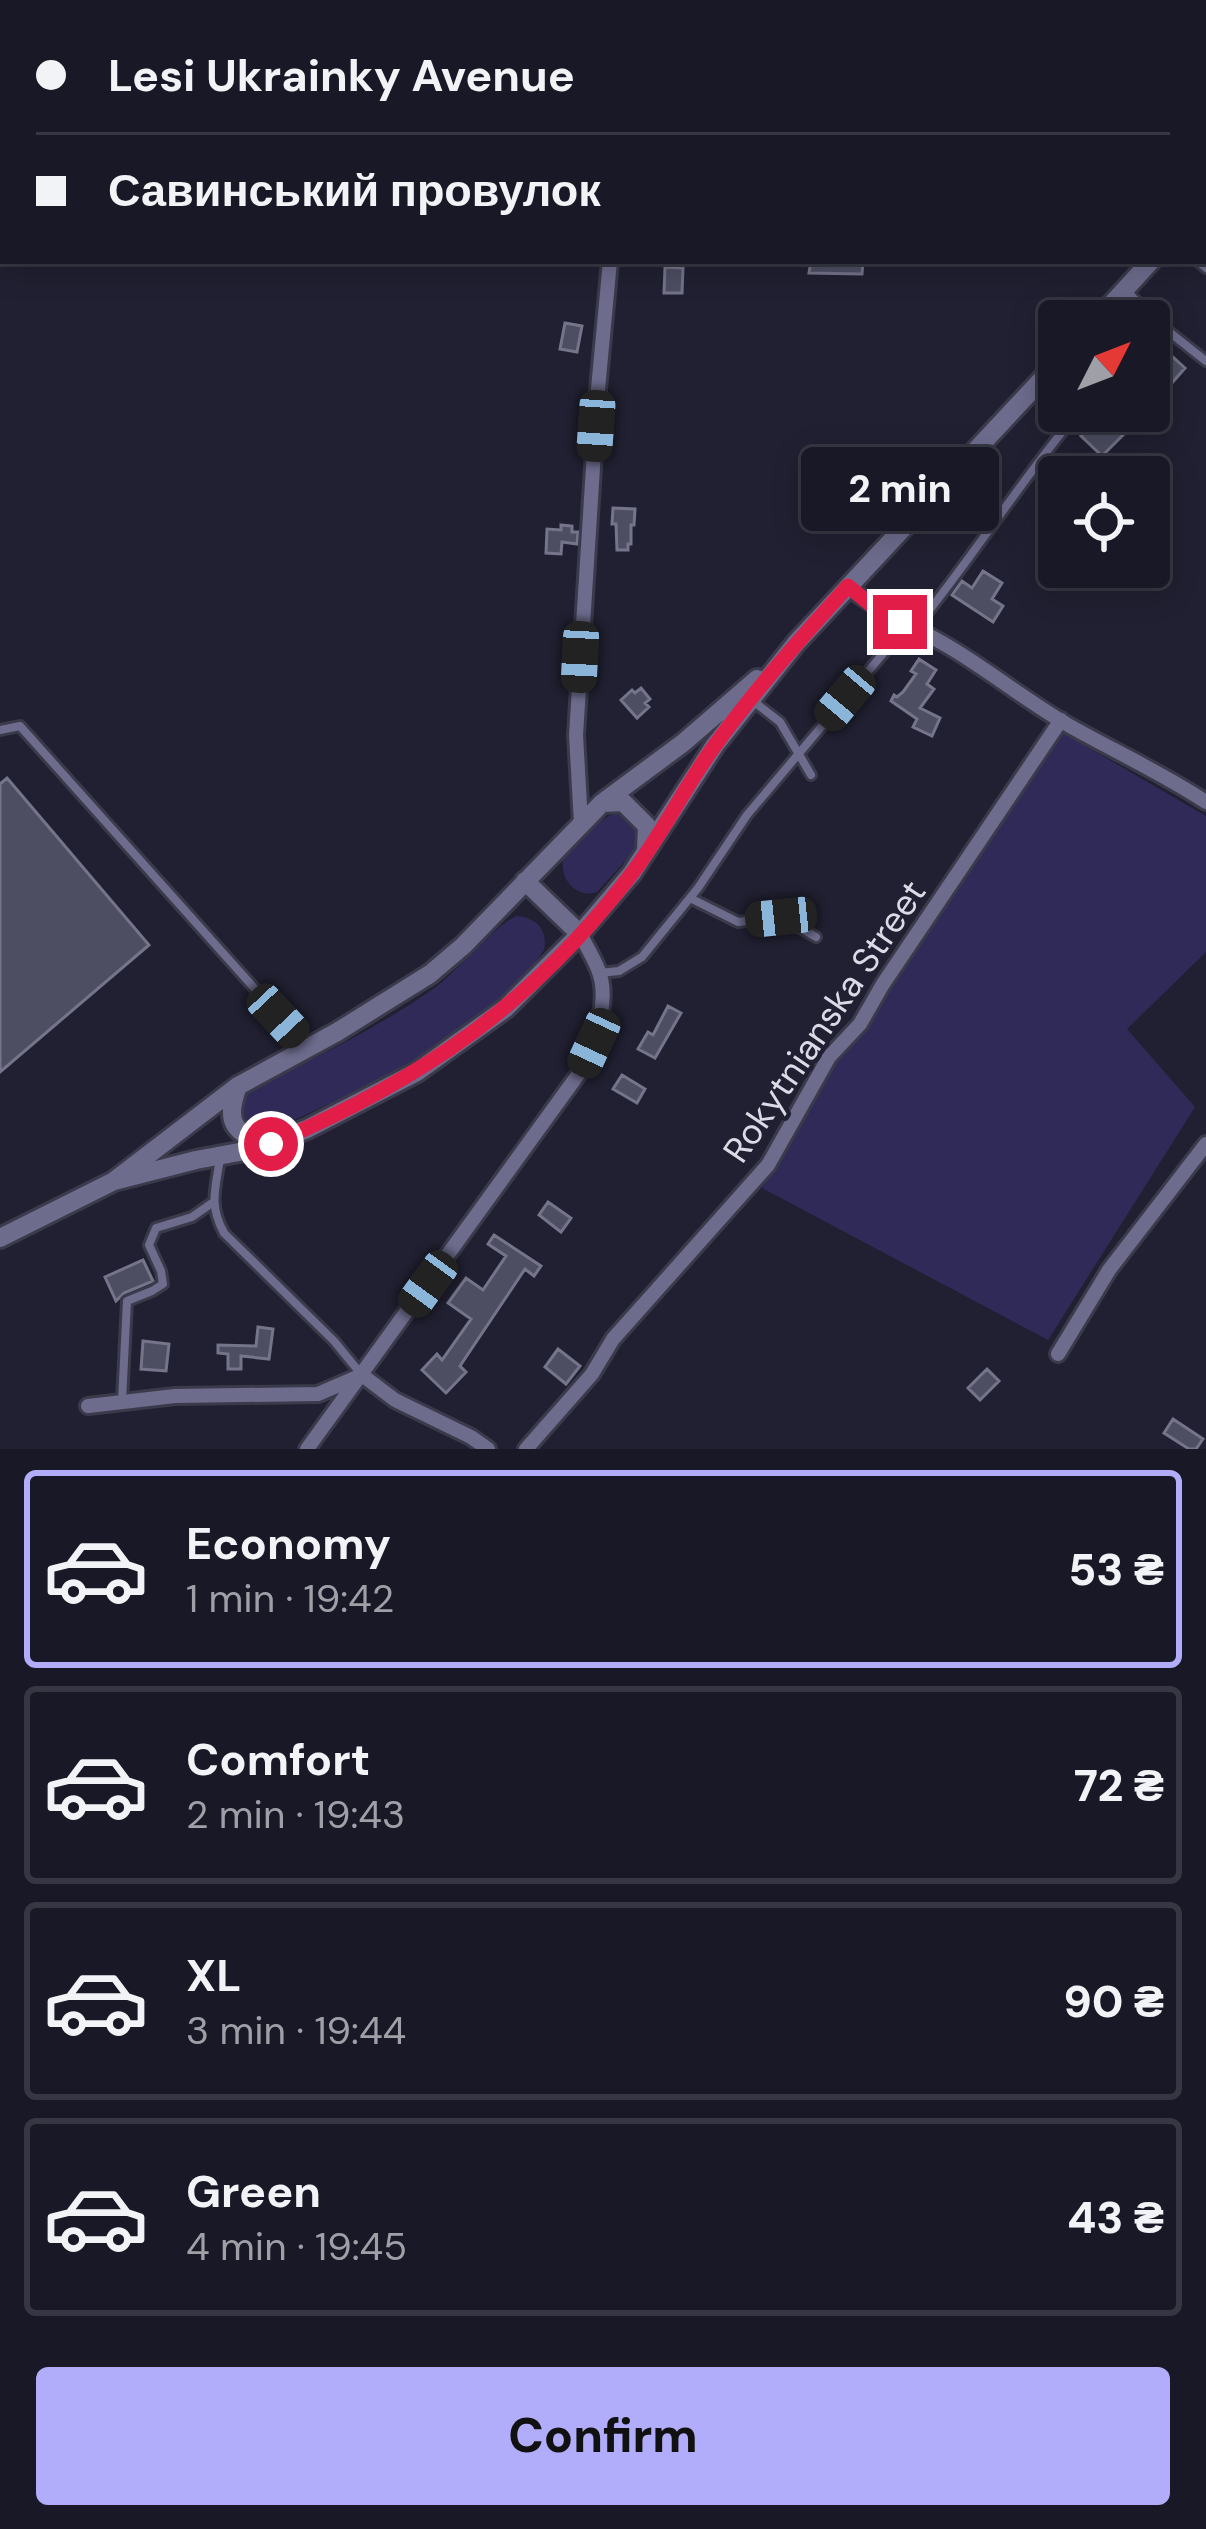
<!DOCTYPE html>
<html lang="en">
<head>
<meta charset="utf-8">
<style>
	body { margin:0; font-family:"DM Sans",sans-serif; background:#22212e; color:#f1f3f6; height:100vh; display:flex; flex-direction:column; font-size:45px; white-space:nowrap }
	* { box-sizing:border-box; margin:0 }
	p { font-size:39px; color:#9fa0a7 }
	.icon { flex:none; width:66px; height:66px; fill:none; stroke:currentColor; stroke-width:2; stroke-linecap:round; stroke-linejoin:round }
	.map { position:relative; height:1449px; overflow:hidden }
	.panel { display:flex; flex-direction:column; background:#191826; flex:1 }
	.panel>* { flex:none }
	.hud { position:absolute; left:0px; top:0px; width:1206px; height:264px; box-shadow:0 6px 30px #0003,0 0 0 3px #373743; display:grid; align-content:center; height:264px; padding:0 36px; background:#191826 }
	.needle { width:78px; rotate:48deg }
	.tools { position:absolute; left:1038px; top:300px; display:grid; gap:24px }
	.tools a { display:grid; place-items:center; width:132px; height:132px; border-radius:12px; background:#191826; box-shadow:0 6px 30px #0003,0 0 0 3px #373743; font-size:60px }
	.end { position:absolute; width:54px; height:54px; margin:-27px; border:15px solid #e11d48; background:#fff; box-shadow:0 0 0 6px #fff }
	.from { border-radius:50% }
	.bubble { position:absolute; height:84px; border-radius:12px; background:#191826; box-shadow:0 6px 30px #0003,0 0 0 3px #373743; font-size:39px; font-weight:800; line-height:84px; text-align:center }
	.car { position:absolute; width:36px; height:72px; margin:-36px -18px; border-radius:15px; box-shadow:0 0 9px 3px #0007; background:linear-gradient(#222 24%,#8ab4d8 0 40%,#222 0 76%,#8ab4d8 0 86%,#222 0) }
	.hud b { display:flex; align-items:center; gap:42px; height:114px; font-size:45px }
	.hud b+b { border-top:3px solid #373743 }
	.hud i { width:30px; height:30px; background:#f1f3f6 }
	ul { padding:21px 0 0; list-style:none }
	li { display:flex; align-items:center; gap:36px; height:198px; margin:0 24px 18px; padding:0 12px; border:6px solid #373743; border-radius:12px }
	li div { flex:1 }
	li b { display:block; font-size:45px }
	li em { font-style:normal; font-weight:800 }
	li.active { border-color:#b1adfa }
	li>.icon { width:108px; height:108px; stroke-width:1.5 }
	.cta { display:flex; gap:24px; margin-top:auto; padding:24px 36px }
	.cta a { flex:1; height:138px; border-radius:12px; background:#b1adfa; color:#111; font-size:48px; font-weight:800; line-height:138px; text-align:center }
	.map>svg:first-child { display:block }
</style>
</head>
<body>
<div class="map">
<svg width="1206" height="1449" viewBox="0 0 1206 1449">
	<rect width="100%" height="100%" fill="#212032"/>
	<path fill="#2f2a58" d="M 1058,730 L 1206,816 L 1206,952 L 1127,1029 L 1195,1107 L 1048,1340 L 762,1188 L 785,1151 L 834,1059 L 870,1020 Z
		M 620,812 L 639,823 L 638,847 L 597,892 C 577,899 560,880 563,860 C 578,842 597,817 620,812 Z
		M 517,916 C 537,918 548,930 544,950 C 490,1032 361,1091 273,1129 C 246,1133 233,1109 251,1089 C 313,1059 376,1029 433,989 C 458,972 495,924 517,916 Z"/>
	<path fill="#4e4e63" stroke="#74748a" stroke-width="3" d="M 811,261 L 863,261 L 862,274 L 809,273 Z
		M 665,267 L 683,268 L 682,293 L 664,293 Z
		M 565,323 L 582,326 L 577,352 L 560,349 Z
		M 1162,347 L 1185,368 L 1149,409 L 1149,362 Z
		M 1106,411 L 1133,411 L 1117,429 L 1123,435 L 1102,456 L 1081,436 Z
		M 613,508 L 635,509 L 634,525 L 631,525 L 631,544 L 628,544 L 628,550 L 617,550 L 616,524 L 612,524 Z
		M 561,525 L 572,526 L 572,532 L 578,532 L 577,544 L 562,542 L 561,554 L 546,553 L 547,529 L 561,530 Z
		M 983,571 L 1002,583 L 992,599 L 1003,606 L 993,622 L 952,595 L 962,581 L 972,588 Z
		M 919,659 L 936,670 L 927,684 L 934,689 L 920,708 L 940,718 L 932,736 L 913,727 L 917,719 L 891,701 L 894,695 L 897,697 L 903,692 L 916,674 L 911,671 Z
		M 641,688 L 650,699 L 645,703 L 649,707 L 637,718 L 621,700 L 632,690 L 635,693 Z
		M 7,778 L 149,945 L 0,1072 L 0,784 Z
		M 668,1006 L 681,1013 L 655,1058 L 638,1049 L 648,1032 L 653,1035 Z
		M 622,1075 L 645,1089 L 637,1103 L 613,1089 Z
		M 548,1202 L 571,1218 L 561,1232 L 539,1215 Z
		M 494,1235 L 541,1266 L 534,1276 L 525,1269 L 460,1366 L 466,1372 L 446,1393 L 422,1370 L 437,1354 L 442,1360 L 471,1319 L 448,1303 L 466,1278 L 483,1290 L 506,1256 L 488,1244 Z
		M 143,1260 L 153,1281 L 124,1293 L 116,1301 L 105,1277 Z
		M 258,1327 L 273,1329 L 269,1359 L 241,1356 L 241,1369 L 228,1369 L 228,1354 L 218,1353 L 218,1345 L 256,1346 Z
		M 143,1341 L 169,1344 L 166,1371 L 141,1369 Z
		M 558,1349 L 580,1366 L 566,1384 L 545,1367 Z
		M 987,1369 L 999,1381 L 980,1400 L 968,1388 Z
		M 1173,1419 L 1203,1439 L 1196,1449 L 1189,1449 L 1164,1433 Z"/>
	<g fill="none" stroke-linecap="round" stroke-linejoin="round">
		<defs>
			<path id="service" d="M 1198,261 L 1206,268
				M 1126,290 L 1154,320 L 1206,361
				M 916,627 C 973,557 1021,480 1079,411
				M 753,701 L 780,722 L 811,775
				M 0,730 L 20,726 L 306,1046
				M 690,898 L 738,922 L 781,917 L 816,937
				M 600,973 L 619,971 L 642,957 L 698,888 L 747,815 L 892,643 L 900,622
				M 220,1159 C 215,1190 209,1205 224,1233 L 334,1341 L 361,1374
				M 122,1401 L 127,1301 L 152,1291 L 163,1284 L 161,1271 L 149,1245 L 156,1228 L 192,1217 L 212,1203"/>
			<path id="minor" d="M 848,587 C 881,613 916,627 951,648 C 991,672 1028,702 1068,725 C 1114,751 1162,773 1206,802
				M 581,823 L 576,735 L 598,389 L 610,261
				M 1058,1354 L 1109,1270 L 1206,1144
				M 88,1406 L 175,1396 L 318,1394 L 362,1375 L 395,1400 L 471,1437 L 488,1449
				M 307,1449 L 580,1072 C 595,1042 611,1001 598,969 C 593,957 586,945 580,934
				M 526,1449 L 592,1374 L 613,1339 L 768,1165 L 829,1057 L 860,1024 L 883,984 L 1061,720"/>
			<path id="tertiary" d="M 1203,205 L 1206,202
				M 1096,321 L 1151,261
				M 602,803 L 623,802 L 647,826 L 646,851
				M 525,881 L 580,934
				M 238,1086 C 224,1124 234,1134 271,1144
				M 114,1181 L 196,1160 L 255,1149 L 307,1129 L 417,1072 L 506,1008 L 580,934 L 632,873 L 715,745 L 796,643 L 1059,361
				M 0,1238 L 114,1181 L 238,1086 L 337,1032 L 430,974 L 463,946 L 602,803 L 683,743 L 757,679"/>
		</defs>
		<use href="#service" stroke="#3b3a4b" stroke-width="14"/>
		<use href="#minor" stroke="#3b3a4b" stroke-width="20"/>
		<use href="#tertiary" stroke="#3b3a4b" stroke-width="24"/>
		<use href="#service" stroke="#6d6c8d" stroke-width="8"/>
		<use href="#minor" stroke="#6d6c8d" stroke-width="14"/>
		<use href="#tertiary" stroke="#6d6c8d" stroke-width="18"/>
	</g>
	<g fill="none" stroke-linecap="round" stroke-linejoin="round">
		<path stroke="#e11d48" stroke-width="15" d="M 271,1144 C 422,1080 533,1004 633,872 C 663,833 684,788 713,748 C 754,691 801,638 848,586 L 875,608 L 900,622"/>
	</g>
	<g text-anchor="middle" stroke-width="9" stroke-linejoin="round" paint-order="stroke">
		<g font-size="36" fill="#dbdbe7" stroke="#212032">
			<text transform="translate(824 1021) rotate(-56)" y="13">Rokytnianska Street</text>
		</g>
	</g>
</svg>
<div class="tools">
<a><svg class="needle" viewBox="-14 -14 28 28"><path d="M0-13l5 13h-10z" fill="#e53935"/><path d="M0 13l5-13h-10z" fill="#9fa0a7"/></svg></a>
<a><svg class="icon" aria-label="locate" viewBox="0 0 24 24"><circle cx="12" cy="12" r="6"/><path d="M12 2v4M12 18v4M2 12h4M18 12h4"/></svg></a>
</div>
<i class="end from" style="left:271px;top:1144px"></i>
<i class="end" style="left:900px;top:622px"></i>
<div class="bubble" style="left:801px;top:447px;width:198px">2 min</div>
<i class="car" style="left:596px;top:426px;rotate:184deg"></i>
<i class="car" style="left:580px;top:657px;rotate:183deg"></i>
<i class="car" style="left:845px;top:698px;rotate:220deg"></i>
<i class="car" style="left:781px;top:917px;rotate:264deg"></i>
<i class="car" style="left:278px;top:1016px;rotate:137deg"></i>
<i class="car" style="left:594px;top:1043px;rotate:205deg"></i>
<i class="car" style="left:428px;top:1284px;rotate:216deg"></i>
<div class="hud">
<b><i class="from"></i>Lesi Ukrainky Avenue</b>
<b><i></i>Савинський провулок</b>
</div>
</div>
<section class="panel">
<ul>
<li class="active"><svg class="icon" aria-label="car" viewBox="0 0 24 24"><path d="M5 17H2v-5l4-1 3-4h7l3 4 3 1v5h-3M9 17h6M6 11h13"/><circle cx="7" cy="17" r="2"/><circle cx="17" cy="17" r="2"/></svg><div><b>Economy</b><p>1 min · 19:42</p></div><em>53 ₴</em></li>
<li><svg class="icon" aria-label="car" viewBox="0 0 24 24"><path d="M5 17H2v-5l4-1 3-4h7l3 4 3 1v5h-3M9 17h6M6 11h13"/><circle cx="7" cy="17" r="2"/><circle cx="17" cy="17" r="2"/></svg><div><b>Comfort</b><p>2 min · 19:43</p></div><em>72 ₴</em></li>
<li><svg class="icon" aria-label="car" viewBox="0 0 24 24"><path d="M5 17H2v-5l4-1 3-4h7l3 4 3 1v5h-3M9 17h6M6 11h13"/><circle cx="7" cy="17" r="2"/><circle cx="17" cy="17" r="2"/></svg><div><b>XL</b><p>3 min · 19:44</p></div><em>90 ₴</em></li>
<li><svg class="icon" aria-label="car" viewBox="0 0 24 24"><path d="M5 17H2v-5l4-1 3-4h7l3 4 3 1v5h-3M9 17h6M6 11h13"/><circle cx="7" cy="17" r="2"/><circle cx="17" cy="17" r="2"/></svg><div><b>Green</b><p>4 min · 19:45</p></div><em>43 ₴</em></li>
</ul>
<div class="cta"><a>Confirm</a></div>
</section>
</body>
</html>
